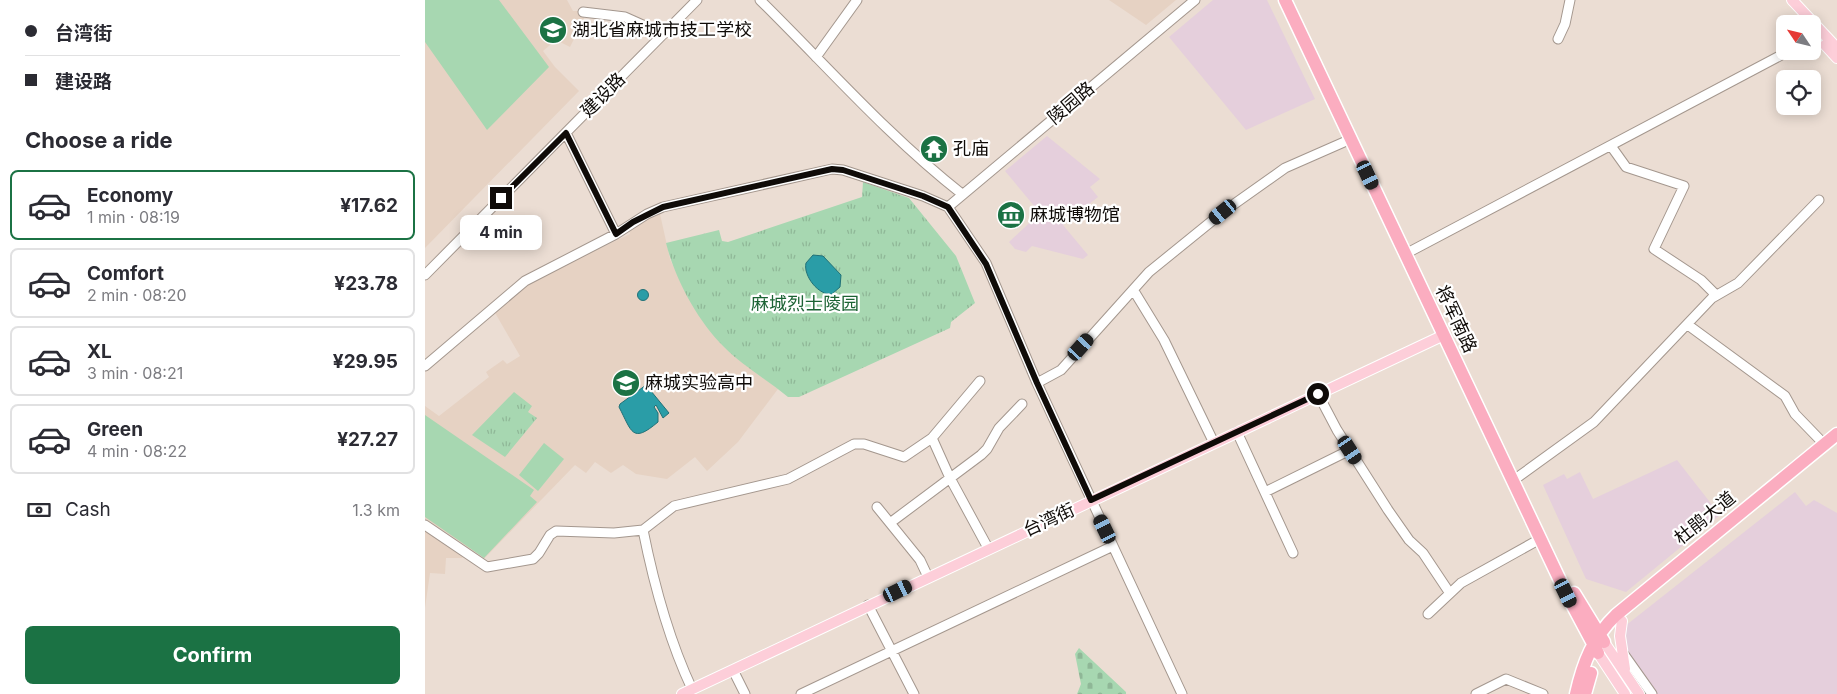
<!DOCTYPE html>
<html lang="en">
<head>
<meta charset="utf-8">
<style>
	body { margin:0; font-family:Inter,"Noto Sans SC",sans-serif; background:#f2f2f3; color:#2b2b33; height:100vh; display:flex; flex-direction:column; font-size:19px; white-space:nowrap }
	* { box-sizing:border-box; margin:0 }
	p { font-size:16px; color:#7c7c81 }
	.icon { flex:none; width:28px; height:28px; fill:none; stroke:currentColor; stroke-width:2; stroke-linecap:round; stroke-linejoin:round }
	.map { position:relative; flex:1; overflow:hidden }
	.drawer { display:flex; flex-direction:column; background:#fff; width:425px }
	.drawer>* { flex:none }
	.banner { display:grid; align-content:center; height:110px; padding:0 25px; background:#fff }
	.needle { width:32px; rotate:305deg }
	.controls { position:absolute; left:1351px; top:15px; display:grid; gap:10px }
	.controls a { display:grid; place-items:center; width:45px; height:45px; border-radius:8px; background:#fff; box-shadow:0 2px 12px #0003; font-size:25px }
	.end { position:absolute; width:22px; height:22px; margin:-11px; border:6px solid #0f0b08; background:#fff; box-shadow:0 0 0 2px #fff }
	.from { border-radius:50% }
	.bubble { position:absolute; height:35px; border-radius:8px; background:#fff; box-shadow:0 2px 12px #0003; font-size:16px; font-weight:700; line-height:35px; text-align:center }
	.car { position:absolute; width:15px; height:30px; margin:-15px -8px; border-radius:6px; box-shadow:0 0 4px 1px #0007; background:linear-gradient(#222 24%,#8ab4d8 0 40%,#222 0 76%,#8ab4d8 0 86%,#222 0) }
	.banner b { display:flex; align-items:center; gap:18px; height:48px; font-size:19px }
	.banner b+b { border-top:1px solid #e1e1e2 }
	.banner i { width:12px; height:12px; background:#2b2b33 }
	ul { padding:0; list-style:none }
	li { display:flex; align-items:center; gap:15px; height:70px; margin:0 10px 8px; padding:0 15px; border:2px solid #e1e1e2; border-radius:8px }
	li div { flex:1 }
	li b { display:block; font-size:19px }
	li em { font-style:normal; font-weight:700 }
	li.current { border-color:#1b7244 }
	li>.icon { width:45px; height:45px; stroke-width:1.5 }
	h2 { padding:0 25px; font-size:22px; line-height:60px }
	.pay { display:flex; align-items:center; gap:12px; height:55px; padding:0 25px; font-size:19px }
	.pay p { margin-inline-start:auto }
	.primary-button { display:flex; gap:10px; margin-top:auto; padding:10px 25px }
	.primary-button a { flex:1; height:58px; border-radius:8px; background:#1b7244; color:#fff; font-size:20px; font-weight:700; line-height:58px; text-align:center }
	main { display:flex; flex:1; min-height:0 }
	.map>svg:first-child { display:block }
</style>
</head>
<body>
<main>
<section class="drawer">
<div class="banner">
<b><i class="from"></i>台湾街</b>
<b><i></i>建设路</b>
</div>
<h2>Choose a ride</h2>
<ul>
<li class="current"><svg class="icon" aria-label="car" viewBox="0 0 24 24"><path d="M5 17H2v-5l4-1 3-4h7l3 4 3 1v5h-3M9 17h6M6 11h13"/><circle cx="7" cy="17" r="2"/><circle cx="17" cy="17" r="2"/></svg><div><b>Economy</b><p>1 min · 08:19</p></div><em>¥17.62</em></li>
<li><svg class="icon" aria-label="car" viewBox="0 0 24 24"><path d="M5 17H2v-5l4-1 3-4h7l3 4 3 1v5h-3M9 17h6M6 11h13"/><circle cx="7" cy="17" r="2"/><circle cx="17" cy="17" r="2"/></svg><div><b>Comfort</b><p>2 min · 08:20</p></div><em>¥23.78</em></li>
<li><svg class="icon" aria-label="car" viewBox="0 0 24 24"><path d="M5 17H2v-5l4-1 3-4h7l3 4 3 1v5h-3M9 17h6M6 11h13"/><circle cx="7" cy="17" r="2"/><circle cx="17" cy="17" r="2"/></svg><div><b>XL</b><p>3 min · 08:21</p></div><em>¥29.95</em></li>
<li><svg class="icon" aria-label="car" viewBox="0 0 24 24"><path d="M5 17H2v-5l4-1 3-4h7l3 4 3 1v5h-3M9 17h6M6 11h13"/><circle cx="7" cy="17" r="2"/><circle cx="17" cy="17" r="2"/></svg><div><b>Green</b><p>4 min · 08:22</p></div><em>¥27.27</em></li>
</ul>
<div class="pay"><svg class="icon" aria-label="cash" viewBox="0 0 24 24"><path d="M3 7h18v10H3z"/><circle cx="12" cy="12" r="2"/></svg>Cash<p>1.3 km</p></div>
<div class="primary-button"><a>Confirm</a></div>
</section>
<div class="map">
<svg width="1412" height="694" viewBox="0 0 1412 694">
	<defs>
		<pattern id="grass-tufts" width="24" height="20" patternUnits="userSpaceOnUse" patternTransform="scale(1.25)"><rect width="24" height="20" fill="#a7d7b1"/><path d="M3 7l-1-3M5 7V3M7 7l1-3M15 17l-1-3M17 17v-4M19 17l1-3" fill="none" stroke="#8fb797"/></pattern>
		<pattern id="cemetery-stones" width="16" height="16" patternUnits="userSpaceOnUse" patternTransform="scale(1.25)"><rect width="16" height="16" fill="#a7d7b1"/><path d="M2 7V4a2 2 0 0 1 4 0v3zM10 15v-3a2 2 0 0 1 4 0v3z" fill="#8fb797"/></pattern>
	</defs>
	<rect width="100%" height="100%" fill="#ebddd3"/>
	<path fill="#e5cfdc" d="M 788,0 L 842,0 L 890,99 L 821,130 L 744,37 Z
		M 622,136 L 675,179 L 665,187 L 673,197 L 638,225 L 663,255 L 658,259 L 607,246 L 601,252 L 590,249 L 584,242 L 615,213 L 580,171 Z
		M 1252,460 L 1295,515 L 1201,592 L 1161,579 L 1118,485 L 1139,474 L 1142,479 L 1155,472 L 1168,499 Z
		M 1370,492 L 1381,506 L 1389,500 L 1412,513 L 1412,694 L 1232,694 L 1203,654 L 1200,626 Z"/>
	<path fill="#e6d2c3" d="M 0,0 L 142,0 L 148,11 L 159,11 L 159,19 L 145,47 L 131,40 L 118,51 L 130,67 L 154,91 L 0,248 Z
		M 684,0 L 751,0 L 721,25 Z
		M 235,214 L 245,259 L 257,285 L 277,319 L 299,347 L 353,389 L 313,442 L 282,471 L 270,457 L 242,479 L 211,474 L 198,465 L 186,473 L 170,462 L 161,473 L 150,465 L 56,562 L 0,522 L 0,406 L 14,416 L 64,377 L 61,372 L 78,360 L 82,364 L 95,356 L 69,311 L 113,278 L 205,234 L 203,227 Z
		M 0,528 L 39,555 L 37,558 L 21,558 L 20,574 L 5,573 L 0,608 Z"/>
	<path fill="url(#grass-tufts)" d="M 438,182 L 484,198 L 531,256 L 550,303 L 526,322 L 525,328 L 374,397 L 363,397 C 342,380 317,365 299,347 C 272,320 250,279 241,243 L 294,230 L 297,241 L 303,242 L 437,197 Z
		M 89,392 L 107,406 L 103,412 L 112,418 L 80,457 L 47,435 Z"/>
	<path fill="url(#cemetery-stones)" d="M 654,648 L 701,692 L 701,694 L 652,694 L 656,684 L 650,654 Z"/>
	<path fill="#a7d7b1" d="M 0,0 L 74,0 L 124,67 L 62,130 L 0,42 Z
		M 0,415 L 109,490 L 105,496 L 112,502 L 59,558 L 0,517 Z
		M 119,443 L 139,459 L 113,491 L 94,475 Z"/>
	<path fill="#2a9da7" stroke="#227177" d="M 388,255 L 398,256 L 416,275 L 415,287 L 407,294 C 394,296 378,276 381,263 Z
		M212.5 295a5.5 5.5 0 1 1 11 0a5.5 5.5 0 1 1-11 0Z
		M 221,385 L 244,413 L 238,418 L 231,405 L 229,407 L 233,413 L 233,422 C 207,444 207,432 194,407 L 195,404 Z"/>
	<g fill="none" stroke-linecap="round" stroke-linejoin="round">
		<defs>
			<path id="minor" d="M 335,0 C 402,66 463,136 537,194
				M 158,12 L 200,17 L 238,34
				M 1133,39 L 1140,24 L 1145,0
				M 1388,39 L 1398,33
				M 391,57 L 432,0
				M 141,133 L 191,234
				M 1186,146 L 1201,167 L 1259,186 L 1229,249 L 1276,280 L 1291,295
				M 523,207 L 770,0
				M 986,251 L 1364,51
				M 0,275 L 272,0
				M 709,291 L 739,340 L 789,443
				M 1263,325 L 1360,396 L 1370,414 L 1399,444
				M 0,366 L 100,281 L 191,234 L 222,214 L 238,207 L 407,169 L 418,170 L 498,196 L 523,207 L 561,263 L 612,383 L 757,694
				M 612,383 L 636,370 L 724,272 L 798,212 L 860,168 L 926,139
				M 893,394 L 912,430 L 963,510 L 984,540 L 998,553 L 1024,592
				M 812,432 L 868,553
				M 507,438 L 525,478 L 563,548
				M 1093,477 L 1169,422 L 1287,298 L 1313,283 L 1394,200
				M 840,492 L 925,450
				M 452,507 L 495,560 L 503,577
				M 465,523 L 556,455 L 562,449 L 574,428 L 597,404
				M 0,525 L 62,567 L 108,559 L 114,553 L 125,535 L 131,531 L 189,533 L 218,530 L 249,506 L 363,479 L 429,444 L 439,444 L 479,457 L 507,438 L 555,381
				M 218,530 C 229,585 243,638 267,689
				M 443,605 L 489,694
				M 1003,614 L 1036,583 L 1115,539
				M 1198,653 L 1227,694
				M 308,670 L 320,694
				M 376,694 L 688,546
				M 1051,694 L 1081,679 L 1118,694"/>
			<path id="major" d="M 1367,0 L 1412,48
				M 1400,45 L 1412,58
				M 1197,621 L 1195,636 L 1200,669
				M 1179,642 L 1214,694
				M 1173,653 L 1200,694
				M 257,694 L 1019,335"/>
			<path id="highway" d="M 860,0 L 1141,593 L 1173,653
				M 1149,593 L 1179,642
				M 1151,694 C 1158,663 1168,637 1191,615 L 1412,434
				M 1160,694 L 1166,673"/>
		</defs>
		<use href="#minor" stroke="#a4978e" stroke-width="11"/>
		<use href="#major" stroke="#fff" stroke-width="12"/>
		<use href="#highway" stroke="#fff" stroke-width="15"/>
		<use href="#minor" stroke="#fff" stroke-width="9"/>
		<use href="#major" stroke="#fdced9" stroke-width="10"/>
		<use href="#highway" stroke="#fbadc0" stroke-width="12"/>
	</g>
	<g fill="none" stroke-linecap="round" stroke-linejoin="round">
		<path stroke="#0f0b08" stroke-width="6" d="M 76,198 L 141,133 L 191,234 L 208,222 L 238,207 L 407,169 L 418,170 L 498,196 L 523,207 L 561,264 L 612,383 L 666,500 L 893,394"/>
	</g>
	<defs>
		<symbol id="school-disc" viewBox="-11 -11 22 22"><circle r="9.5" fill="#1b7244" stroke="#fff"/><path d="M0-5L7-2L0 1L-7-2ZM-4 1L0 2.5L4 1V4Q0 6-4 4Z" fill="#fff"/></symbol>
		<symbol id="temple-disc" viewBox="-11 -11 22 22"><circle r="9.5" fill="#1b7244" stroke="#fff"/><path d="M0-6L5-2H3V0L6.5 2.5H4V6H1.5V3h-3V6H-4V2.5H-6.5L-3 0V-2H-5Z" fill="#fff"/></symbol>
		<symbol id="museum-disc" viewBox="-11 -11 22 22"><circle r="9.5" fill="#1b7244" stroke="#fff"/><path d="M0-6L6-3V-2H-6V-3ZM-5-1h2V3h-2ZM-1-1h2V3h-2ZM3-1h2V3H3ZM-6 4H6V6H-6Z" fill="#fff"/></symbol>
	</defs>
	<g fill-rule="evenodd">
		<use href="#school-disc" x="112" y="14" width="32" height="32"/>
		<use href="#temple-disc" x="493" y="133" width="32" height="32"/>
		<use href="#museum-disc" x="570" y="199" width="32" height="32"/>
		<use href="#school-disc" x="185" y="367" width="32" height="32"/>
	</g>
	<g text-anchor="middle" stroke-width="4.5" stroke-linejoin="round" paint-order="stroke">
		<g font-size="18" fill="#0f0b08" stroke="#fff" text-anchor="start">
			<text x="147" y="36">湖北省麻城市技工学校</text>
			<text x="528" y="155">孔庙</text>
			<text x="605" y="221">麻城博物馆</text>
			<text x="220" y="389">麻城实验高中</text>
		</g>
		<g font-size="18" fill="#0f0b08" stroke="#fff">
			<text transform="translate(178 95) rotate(-45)" y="6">建设路</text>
			<text transform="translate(646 103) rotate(-40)" y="6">陵园路</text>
			<text transform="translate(1031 319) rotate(65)" y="6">将军南路</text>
			<text transform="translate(1280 518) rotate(-39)" y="6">杜鹃大道</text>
			<text transform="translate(624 520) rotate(-25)" y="6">台湾街</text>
		</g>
		<g font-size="18" fill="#1c6334" stroke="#fff">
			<text x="380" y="310">麻城烈士陵园</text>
		</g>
	</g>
</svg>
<div class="controls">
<a><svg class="needle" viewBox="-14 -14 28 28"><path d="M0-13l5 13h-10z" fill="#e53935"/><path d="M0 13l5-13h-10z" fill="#7c7c81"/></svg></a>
<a><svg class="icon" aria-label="locate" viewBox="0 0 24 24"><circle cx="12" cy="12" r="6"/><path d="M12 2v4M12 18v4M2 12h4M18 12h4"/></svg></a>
</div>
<i class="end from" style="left:893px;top:394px"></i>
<i class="end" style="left:76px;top:198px"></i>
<div class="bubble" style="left:35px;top:215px;width:82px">4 min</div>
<i class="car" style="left:943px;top:175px;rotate:155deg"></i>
<i class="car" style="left:798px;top:212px;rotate:231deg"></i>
<i class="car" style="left:656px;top:347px;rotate:42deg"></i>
<i class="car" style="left:925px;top:450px;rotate:147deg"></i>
<i class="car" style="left:680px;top:529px;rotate:334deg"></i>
<i class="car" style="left:473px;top:591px;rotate:64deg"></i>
<i class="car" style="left:1141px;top:593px;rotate:154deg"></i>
</div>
</main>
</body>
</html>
